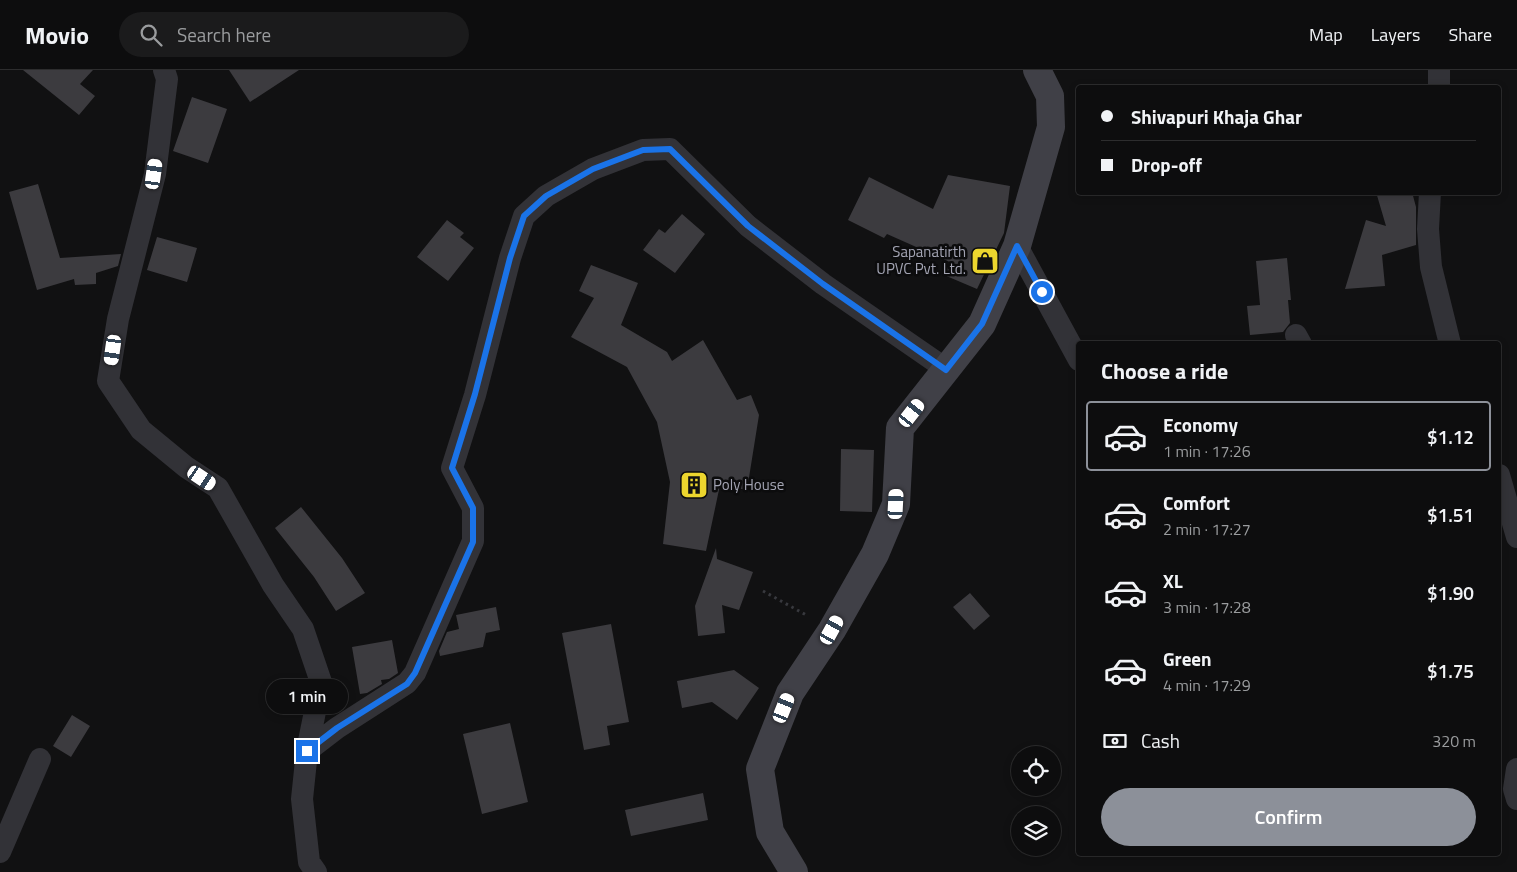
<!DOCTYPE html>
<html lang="en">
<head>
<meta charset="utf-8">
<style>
	body { margin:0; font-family:"Titillium Web",sans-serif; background:#1b1b1c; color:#f1f3f6; height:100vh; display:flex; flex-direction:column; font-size:19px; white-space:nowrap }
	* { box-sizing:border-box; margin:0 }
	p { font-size:16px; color:#9a9c9e }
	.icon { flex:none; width:28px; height:28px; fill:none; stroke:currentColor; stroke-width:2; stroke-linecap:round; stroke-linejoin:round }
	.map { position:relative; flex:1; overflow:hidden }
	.panel { position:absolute; left:1076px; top:271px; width:425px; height:515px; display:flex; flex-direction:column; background:#0d0d0e; border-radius:5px; box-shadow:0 2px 8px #0003,0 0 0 1px #2d2d2e }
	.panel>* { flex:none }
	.top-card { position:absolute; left:1076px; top:15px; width:425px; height:110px; border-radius:5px; box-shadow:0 2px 8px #0003,0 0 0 1px #2d2d2e; display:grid; align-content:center; height:110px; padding:0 25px; background:#0d0d0e }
	.fabs { position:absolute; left:1011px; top:676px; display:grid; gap:10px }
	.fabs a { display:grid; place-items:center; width:50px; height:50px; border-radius:50%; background:#0d0d0e; box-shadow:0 2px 8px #0003,0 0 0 1px #2d2d2e; font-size:25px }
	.end { position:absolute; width:22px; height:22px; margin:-11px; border:6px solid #1a73e8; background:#fff; box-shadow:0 0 0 2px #fff }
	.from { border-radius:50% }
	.bubble { position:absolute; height:35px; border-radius:18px; background:#0d0d0e; box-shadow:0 2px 8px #0003,0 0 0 1px #2d2d2e; font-size:16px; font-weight:600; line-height:35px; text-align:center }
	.car { position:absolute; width:15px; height:30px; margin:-15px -8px; border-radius:6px; box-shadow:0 0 4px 1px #0007; background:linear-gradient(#fff 24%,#345 0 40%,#fff 0 76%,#345 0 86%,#fff 0) }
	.top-card b { display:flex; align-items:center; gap:18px; height:48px; font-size:19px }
	.top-card b+b { border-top:1px solid #2d2d2e }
	.top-card i { width:12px; height:12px; background:#f1f3f6 }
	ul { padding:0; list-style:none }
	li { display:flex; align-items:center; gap:15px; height:70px; margin:0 10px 8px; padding:0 15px; border:2px solid transparent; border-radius:5px }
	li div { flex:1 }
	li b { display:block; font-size:19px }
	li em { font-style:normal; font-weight:600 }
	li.selected { border-color:#8c9099 }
	li>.icon { width:45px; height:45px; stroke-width:1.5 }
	h2 { padding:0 25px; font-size:22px; line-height:60px }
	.pay { display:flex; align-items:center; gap:12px; height:55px; padding:0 25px; font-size:19px }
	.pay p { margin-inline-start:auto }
	.action { display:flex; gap:10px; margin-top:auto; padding:10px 25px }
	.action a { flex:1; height:58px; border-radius:30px; background:#8c9099; color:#fff; font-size:20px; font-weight:600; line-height:58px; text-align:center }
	header { display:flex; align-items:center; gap:30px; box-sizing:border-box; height:70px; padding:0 25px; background:#0d0d0e; border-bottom:1px solid #2d2d2e }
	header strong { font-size:24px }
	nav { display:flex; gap:28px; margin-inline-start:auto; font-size:18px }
	.search { width:350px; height:45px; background:#1b1b1c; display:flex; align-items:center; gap:12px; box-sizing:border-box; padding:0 18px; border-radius:28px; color:#9a9c9e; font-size:19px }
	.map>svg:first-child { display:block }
</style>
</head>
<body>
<header>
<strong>Movio</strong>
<div class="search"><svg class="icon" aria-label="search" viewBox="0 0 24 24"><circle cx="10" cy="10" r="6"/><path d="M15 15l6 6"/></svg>Search here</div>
<nav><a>Map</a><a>Layers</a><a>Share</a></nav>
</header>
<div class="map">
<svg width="1517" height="802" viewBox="0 0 1517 802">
	<rect width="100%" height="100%" fill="#111112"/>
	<path fill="#3c3b3f" d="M 23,0 L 93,0 L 80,14 L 95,26 L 79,45 Z
		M 229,0 L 299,0 L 250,32 Z
		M 192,27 L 227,39 L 208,93 L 173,81 Z
		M 948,105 L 1010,116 L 1004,163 L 977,219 L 944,205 L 950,192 L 887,164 L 884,168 L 848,150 L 869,107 L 933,139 Z
		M 38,114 L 60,188 L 121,184 L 118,196 L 96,203 L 96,214 L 75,215 L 74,209 L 37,220 L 9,122 Z
		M 1376,122 L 1412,122 L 1416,137 L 1416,175 L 1382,185 L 1385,216 L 1345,219 L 1366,150 L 1386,156 Z
		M 682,144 L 705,164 L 675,203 L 643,180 L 659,159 L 665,163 Z
		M 447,150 L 464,163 L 460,167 L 474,178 L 448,211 L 417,187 Z
		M 157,167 L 197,178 L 187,212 L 147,200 Z
		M 1287,188 L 1291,230 L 1288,230 L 1290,253 L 1283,262 L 1250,265 L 1247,236 L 1260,235 L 1256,191 Z
		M 591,195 L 638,213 L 621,255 L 667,282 L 672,291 L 703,270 L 737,330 L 751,325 L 759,345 L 747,420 L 720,415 L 706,481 L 663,474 L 670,412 L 657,352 L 627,297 L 571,267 L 594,228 L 579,221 Z
		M 841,379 L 874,380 L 872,442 L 840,441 Z
		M 301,437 L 342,488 L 365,523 L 336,541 L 314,507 L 275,458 Z
		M 716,478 L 717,489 L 753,502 L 739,540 L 722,535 L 725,563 L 698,566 L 695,536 Z
		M 970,523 L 990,546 L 974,560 L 953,537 Z
		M 496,537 L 500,560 L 486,563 L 483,577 L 440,586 L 439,581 L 447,562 L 459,559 L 456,545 Z
		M 611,554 L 629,652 L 607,656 L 610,675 L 584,680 L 562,563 Z
		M 392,570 L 398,603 L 389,609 L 381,610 L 382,614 L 367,623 L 360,624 L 352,577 Z
		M 734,600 L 759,618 L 737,650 L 712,632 L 682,638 L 677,611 Z
		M 72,645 L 90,656 L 71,687 L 53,676 Z
		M 510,653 L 528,732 L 482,744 L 463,664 Z
		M 703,723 L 708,750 L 631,766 L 625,740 Z"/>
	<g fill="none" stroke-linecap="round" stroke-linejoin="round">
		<path stroke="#38393e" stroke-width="3" stroke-dasharray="2.5 4" stroke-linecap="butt" d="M 763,521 L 808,546"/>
		<path stroke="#323237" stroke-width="22" d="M 164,0 L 167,9 L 155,104 L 118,249 L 108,311 L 141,360 L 186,397 L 218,418 L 273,515 L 303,559 L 321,612 L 307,681 L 302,729 L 309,792 L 316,802
			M 1439,0 L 1439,18
			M 1430,122 L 1428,159 L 1431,197 L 1450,274
			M 1017,176 L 1079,290
			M 1296,265 L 1301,274
			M 1499,405 L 1517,467
			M 307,681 L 337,658 L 407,613 L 415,603 L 473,471 L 473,438 L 452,398 L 475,325 L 510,188 L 524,146 L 546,126 L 593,99 L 643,80 L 670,79 L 748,156 L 823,214 L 946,299
			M 1517,699 L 1514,719 L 1517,729
			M 0,782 L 40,689"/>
		<path stroke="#404047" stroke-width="28" d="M 794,802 L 770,762 L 760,699 L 790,623 L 832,560 L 875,484 L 896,434 L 900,358 L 982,254 L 1017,176 L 1051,57 L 1050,26 L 1037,0"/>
	</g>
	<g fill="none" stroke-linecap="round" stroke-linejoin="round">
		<path stroke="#1a73e8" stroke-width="6" d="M 307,681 L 337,658 L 407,614 L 415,603 L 473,472 L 473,438 L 452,398 L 475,324 L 510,188 L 524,146 L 546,126 L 593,99 L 643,80 L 670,79 L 748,156 L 823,214 L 946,300 L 982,254 L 1017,176 L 1042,222"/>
	</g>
	<defs>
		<symbol id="shop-square" viewBox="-11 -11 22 22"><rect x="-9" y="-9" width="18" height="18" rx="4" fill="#edd62e" stroke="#0c0c0d"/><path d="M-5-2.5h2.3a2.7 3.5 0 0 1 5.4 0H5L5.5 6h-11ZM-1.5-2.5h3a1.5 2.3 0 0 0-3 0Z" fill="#111"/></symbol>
		<symbol id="building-square" viewBox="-11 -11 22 22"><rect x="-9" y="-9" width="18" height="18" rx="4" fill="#edd62e" stroke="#0c0c0d"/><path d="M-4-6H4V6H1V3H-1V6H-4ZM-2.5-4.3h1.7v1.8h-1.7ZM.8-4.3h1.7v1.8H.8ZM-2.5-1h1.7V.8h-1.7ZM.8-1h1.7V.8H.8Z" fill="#111"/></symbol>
	</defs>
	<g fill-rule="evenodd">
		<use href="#shop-square" x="969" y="175" width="32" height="32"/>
		<use href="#building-square" x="678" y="399" width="32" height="32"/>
	</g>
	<g text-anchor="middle" stroke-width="5" stroke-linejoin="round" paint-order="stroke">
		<g font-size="15" fill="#a3a4b3" stroke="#0c0c0d" text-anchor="end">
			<text x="966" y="187">Sapanatirth<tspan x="966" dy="17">UPVC Pvt. Ltd.</tspan></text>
			<text x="713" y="420" text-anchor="start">Poly House</text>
		</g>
	</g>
</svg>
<div class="fabs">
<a><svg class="icon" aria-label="locate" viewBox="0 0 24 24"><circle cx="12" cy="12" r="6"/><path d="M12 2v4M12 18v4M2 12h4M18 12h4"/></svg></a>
<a><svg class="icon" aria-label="layers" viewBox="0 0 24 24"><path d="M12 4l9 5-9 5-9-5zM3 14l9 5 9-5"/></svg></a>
</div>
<i class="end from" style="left:1042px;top:222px"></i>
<i class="end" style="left:307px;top:681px"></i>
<div class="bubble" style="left:266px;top:609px;width:82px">1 min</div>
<i class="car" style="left:154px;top:104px;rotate:8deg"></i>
<i class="car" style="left:113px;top:280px;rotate:188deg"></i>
<i class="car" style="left:912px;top:343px;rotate:38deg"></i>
<i class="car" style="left:202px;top:408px;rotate:124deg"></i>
<i class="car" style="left:896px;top:434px;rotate:3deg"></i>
<i class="car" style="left:832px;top:560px;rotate:29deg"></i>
<i class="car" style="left:784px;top:638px;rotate:22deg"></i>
<div class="top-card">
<b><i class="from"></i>Shivapuri Khaja Ghar</b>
<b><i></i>Drop-off</b>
</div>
<section class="panel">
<h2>Choose a ride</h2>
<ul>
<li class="selected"><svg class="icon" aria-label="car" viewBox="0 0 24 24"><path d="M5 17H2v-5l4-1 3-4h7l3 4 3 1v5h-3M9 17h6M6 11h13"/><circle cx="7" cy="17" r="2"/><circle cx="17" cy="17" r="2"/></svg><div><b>Economy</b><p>1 min · 17:26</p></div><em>$1.12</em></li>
<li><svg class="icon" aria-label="car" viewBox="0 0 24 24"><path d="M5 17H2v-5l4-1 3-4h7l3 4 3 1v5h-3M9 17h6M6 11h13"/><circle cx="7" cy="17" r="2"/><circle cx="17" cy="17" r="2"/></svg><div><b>Comfort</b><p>2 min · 17:27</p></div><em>$1.51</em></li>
<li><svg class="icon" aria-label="car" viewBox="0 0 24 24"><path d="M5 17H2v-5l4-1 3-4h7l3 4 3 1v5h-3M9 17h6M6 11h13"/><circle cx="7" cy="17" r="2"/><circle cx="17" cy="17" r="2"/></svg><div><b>XL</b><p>3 min · 17:28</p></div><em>$1.90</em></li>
<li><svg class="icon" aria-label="car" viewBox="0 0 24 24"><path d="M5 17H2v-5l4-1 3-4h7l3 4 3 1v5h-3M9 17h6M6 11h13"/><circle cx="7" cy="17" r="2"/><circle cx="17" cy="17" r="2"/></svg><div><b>Green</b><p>4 min · 17:29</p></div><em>$1.75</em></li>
</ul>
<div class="pay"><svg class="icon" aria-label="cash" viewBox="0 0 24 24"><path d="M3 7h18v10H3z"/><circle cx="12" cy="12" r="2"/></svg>Cash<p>320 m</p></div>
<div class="action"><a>Confirm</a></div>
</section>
</div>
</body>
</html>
